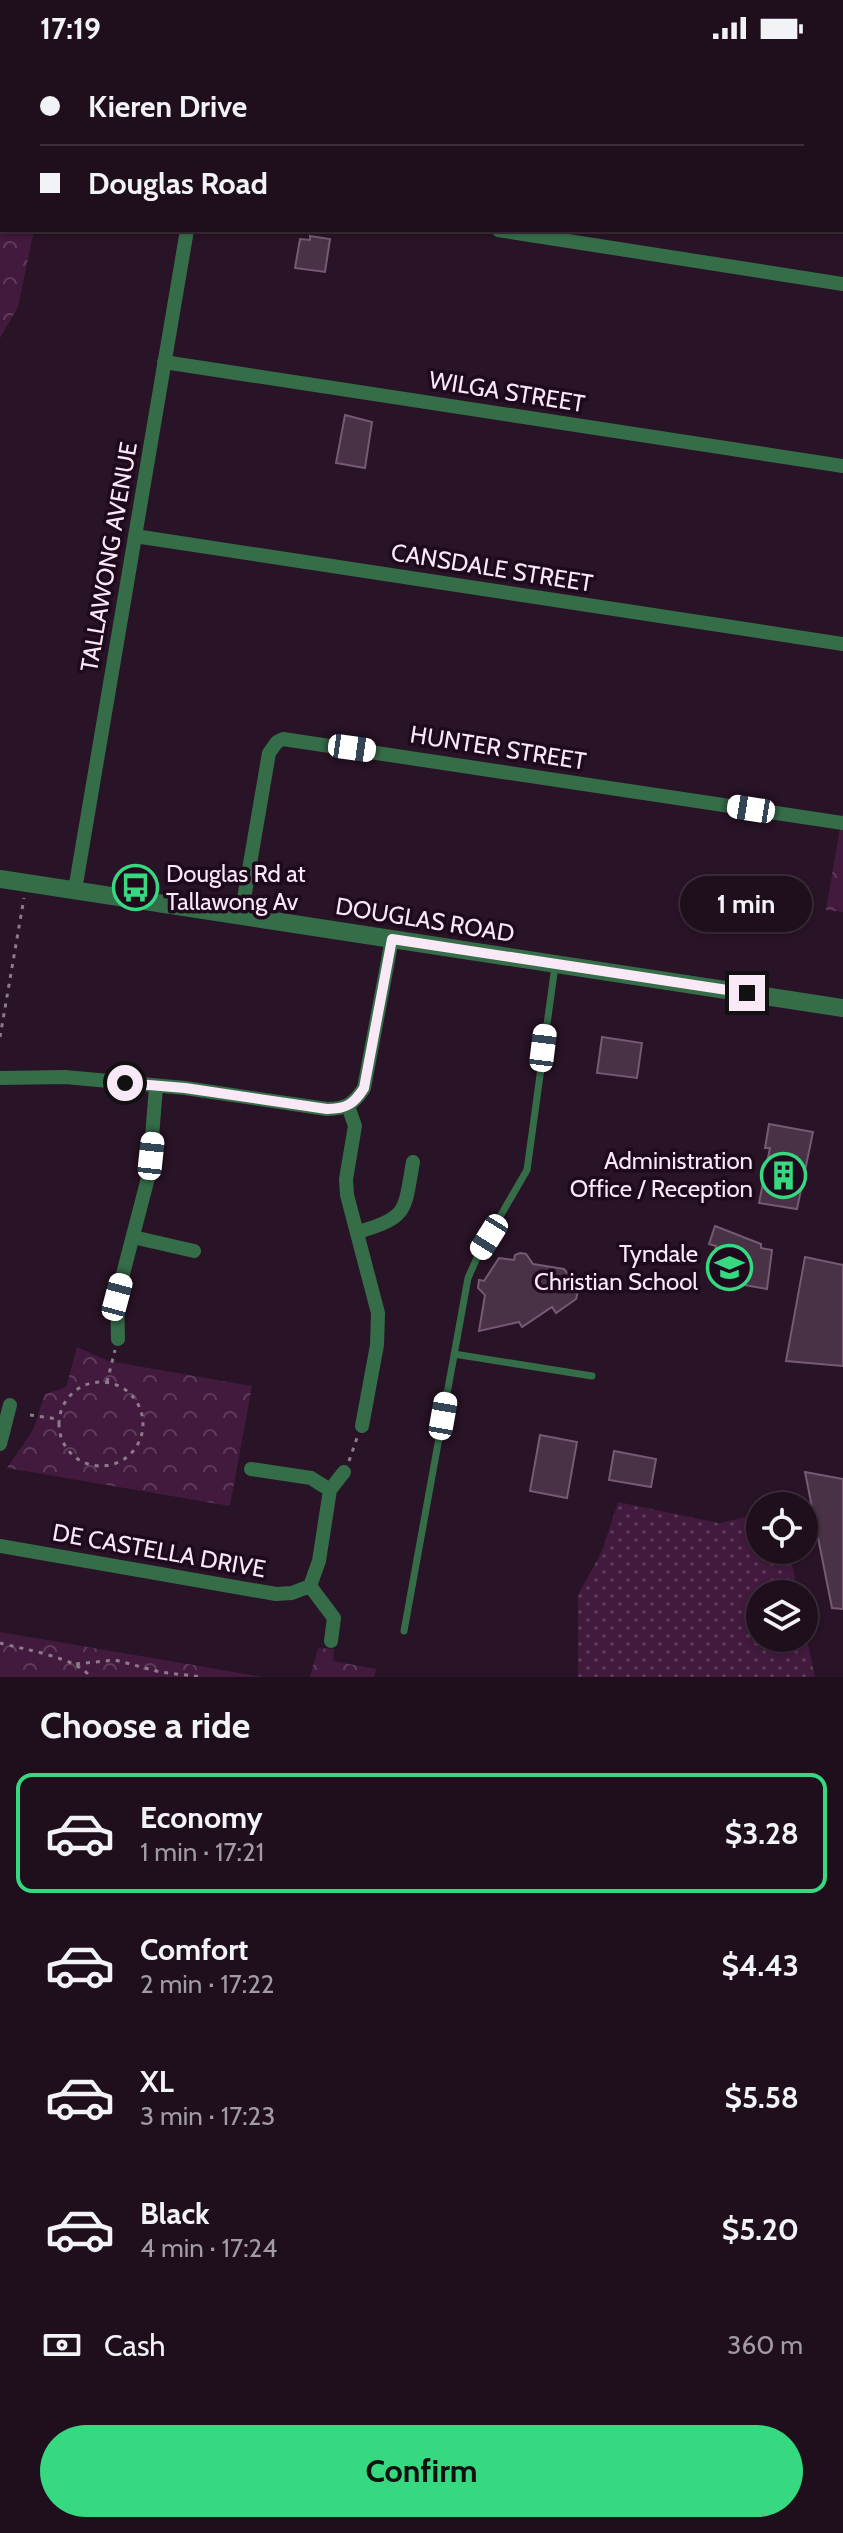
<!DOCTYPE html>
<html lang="en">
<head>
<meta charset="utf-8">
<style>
	body { margin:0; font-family:Cabin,sans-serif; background:#2c1c29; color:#f1f3f6; height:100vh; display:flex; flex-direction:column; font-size:30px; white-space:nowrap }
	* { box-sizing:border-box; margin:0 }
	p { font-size:26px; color:#a19ca3 }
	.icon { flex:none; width:44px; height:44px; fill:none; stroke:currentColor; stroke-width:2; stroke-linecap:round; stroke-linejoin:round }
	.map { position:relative; height:1621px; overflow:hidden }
	.sheet { display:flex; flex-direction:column; background:#1f0e1c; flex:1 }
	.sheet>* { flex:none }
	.guide { position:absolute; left:0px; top:0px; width:844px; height:176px; box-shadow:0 2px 6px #0004,0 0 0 2px #3c2e3b; display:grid; align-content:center; height:176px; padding:0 40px; background:#1f0e1c }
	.fabs { position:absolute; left:746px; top:1436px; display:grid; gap:16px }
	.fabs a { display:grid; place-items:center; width:72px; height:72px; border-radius:50%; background:#1f0e1c; box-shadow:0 2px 6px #0004,0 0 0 2px #3c2e3b; font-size:40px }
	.end { position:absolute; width:36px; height:36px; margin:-18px; border:10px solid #f9e9f6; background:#111; box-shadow:0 0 0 4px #111 }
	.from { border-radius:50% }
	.bubble { position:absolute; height:56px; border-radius:28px; background:#1f0e1c; box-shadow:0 2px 6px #0004,0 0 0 2px #3c2e3b; font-size:26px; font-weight:800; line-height:56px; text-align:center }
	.car { position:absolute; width:24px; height:48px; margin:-24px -12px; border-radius:10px; box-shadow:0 0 6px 2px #0007; background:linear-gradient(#fff 24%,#345 0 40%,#fff 0 76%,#345 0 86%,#fff 0) }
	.guide b { display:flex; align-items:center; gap:28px; height:76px; font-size:30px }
	.guide b+b { border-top:2px solid #3c2e3b }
	.guide i { width:20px; height:20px; background:#f1f3f6 }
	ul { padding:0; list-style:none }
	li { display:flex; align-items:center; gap:24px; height:120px; margin:0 16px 12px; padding:0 24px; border:4px solid transparent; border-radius:16px }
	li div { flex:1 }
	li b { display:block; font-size:30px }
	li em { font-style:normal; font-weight:800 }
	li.active { border-color:#36d880 }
	li>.icon { width:72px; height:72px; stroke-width:1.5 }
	h2 { padding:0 40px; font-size:36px; line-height:96px }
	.pay { display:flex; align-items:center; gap:20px; height:88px; padding:0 40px; font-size:30px }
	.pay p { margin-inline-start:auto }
	.primary-button { display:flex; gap:16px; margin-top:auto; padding:16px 40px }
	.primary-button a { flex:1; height:92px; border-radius:48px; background:#36d880; color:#111; font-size:32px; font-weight:800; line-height:92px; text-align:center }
	.status { display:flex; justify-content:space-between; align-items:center; height:56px; padding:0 40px; background:#1f0e1c; direction:ltr }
	.status svg { height:22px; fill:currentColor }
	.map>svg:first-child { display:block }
</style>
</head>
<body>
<div class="status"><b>17:19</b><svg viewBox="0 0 49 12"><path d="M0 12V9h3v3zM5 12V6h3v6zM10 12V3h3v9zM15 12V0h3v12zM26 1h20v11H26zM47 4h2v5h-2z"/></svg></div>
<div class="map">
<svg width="843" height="1621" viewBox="0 0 843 1621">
	<defs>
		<pattern id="grass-dots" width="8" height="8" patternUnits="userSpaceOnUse" patternTransform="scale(2)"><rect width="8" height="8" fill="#411a3d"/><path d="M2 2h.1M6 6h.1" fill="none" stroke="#5d3b5a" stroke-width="1.8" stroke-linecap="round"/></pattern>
		<pattern id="park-crowns" width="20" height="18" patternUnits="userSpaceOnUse" patternTransform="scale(2)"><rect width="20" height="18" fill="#411a3d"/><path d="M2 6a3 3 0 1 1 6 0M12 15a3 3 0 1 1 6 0" fill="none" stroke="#5d3b5a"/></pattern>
	</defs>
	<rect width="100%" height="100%" fill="#291326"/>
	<path fill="url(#grass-dots)" d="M 618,1446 L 719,1467 L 760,1458 L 760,1494 L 793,1494 L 792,1508 L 798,1538 L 760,1538 L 760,1582 L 804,1582 L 804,1569 L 815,1621 L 578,1621 L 578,1539 L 602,1495 Z"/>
	<path fill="url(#park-crowns)" d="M 0,0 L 131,0 L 2,2 L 2,174 L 34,174 L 18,251 L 0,282 Z
		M 843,754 L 843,856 L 826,854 Z
		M 77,1291 L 108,1305 L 252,1330 L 230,1450 L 7,1412 L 33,1374 L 45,1338 L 66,1331 Z
		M 0,1576 L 263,1621 L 0,1621 Z
		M 318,1592 L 334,1593 L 333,1605 L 376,1613 L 374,1621 L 310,1621 Z"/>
	<path fill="#493146" stroke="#755a71" stroke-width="2" d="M 310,180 L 330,183 L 325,216 L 295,212 L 300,183 L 310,184 Z
		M 345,359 L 372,366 L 365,412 L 336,407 Z
		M 602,981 L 642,987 L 637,1022 L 597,1017 Z
		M 769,1068 L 813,1076 L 797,1153 L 759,1147 L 770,1092 L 765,1092 Z
		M 715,1170 L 761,1188 L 761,1192 L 772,1194 L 767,1233 L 711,1223 L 716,1190 L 709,1188 Z
		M 520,1197 L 526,1198 L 533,1208 L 564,1213 L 579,1232 L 576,1243 L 556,1257 L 552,1251 L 522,1271 L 519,1266 L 479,1275 L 485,1239 L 478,1232 L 479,1224 L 484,1225 L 499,1202 L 514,1204 L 515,1199 Z
		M 805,1201 L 843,1209 L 843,1310 L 786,1305 Z
		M 540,1379 L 577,1386 L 567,1442 L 530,1435 Z
		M 614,1395 L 656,1403 L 651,1431 L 609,1424 Z
		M 805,1416 L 843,1423 L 843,1553 L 832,1552 Z"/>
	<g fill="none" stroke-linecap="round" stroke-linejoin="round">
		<path stroke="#8d7a8a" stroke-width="3" stroke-dasharray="4 6" stroke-linecap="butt" d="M 0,981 L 24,842
			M59 1368a42 42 0 1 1 84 0a42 42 0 1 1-84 0Z
			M 107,1326 L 115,1294
			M 30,1359 L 58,1363
			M 349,1405 L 357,1382
			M 0,1587 C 22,1593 79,1602 90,1621
			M 76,1608 L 115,1604 L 160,1616 L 202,1621"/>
		<path stroke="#356d49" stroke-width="7" d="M 454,1298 L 592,1320
			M 404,1575 L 468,1222 L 480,1195 L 527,1114 L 555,910"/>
		<path stroke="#356d49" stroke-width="14" d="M 216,2 L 216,0
			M 622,2 L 625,0
			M 498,174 L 843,228
			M 164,306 L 843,410
			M 135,480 L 843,588
			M 75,834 L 187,174
			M 241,860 L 269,697 L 277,686 L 283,683 L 843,767
			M 0,1022 L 65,1021 L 185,1032 L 327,1053 C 345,1053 354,1048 364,1032 L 392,883
			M 348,1050 L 355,1070 L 346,1123 L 347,1139 L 378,1257 L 377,1289 L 362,1370
			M 358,1176 C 409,1161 404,1155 413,1106
			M 133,1181 L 194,1195
			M 118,1283 L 117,1241 L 149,1118 L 156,1031
			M 0,1388 L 10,1349
			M 251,1413 L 311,1422 L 330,1434
			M 0,1490 L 276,1538 L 292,1537 L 310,1530
			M 310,1530 L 319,1505 L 330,1434 L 344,1416
			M 310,1530 L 334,1562 L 331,1585"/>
		<path stroke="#356d49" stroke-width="18" d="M 0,823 L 843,952"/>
	</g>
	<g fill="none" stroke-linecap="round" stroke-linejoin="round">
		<path stroke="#f9e9f6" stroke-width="10" d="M 125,1027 L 185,1032 L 327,1053 C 346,1053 354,1048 364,1032 L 392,883 L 747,937"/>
	</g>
	<defs>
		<symbol id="bus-ring" viewBox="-11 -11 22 22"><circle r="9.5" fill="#1f0a1d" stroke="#36d880" stroke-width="1.5"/><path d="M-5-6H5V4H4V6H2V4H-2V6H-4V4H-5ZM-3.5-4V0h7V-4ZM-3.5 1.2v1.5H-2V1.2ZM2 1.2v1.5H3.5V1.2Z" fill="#36d880"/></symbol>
		<symbol id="building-ring" viewBox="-11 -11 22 22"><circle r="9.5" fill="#1f0a1d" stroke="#36d880" stroke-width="1.5"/><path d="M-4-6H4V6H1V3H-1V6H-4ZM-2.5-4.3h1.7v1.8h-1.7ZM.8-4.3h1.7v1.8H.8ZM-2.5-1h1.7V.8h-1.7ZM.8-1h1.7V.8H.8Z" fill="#36d880"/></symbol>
		<symbol id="school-ring" viewBox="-11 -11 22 22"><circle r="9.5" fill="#1f0a1d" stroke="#36d880" stroke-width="1.5"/><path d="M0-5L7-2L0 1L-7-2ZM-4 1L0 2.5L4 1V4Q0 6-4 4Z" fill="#36d880"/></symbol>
	</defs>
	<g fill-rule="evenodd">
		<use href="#bus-ring" x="110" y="806" width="51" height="51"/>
		<use href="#building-ring" x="758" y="1094" width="51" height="51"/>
		<use href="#school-ring" x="704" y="1186" width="51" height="51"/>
	</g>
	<g text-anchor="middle" stroke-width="7" stroke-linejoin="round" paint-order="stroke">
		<g font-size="24" fill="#f9e9f6" stroke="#1f0a1d">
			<text transform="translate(507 336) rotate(9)" y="8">WILGA STREET</text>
			<text transform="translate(109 501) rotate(-80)" y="8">TALLAWONG AVENUE</text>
			<text transform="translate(492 512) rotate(9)" y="8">CANSDALE STREET</text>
			<text transform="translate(498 692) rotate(9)" y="8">HUNTER STREET</text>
			<text transform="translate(425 864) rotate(9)" y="8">DOUGLAS ROAD</text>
			<text transform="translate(159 1495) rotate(10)" y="8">DE CASTELLA DRIVE</text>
		</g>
		<g font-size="24" fill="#f9e9f6" stroke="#1f0a1d" text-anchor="end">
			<text x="166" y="826" text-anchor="start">Douglas Rd at<tspan x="166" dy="28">Tallawong Av</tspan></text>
			<text x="753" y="1113">Administration<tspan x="753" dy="28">Office / Reception</tspan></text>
			<text x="698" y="1206">Tyndale<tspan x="698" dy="28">Christian School</tspan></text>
		</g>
	</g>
</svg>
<div class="fabs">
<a><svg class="icon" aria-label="locate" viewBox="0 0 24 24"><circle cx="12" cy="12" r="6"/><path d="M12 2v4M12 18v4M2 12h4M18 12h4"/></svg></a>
<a><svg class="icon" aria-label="layers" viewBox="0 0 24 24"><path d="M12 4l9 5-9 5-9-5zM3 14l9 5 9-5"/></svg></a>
</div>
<i class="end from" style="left:125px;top:1027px"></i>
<i class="end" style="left:747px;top:937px"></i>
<div class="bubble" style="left:680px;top:820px;width:132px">1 min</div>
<i class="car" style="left:352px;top:692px;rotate:98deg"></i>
<i class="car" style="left:751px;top:753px;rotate:279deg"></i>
<i class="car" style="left:543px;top:992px;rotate:7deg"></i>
<i class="car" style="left:151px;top:1100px;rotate:6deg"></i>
<i class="car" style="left:489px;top:1181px;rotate:212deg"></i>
<i class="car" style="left:117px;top:1241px;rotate:15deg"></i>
<i class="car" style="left:443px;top:1360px;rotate:10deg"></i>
<div class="guide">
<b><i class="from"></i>Kieren Drive</b>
<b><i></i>Douglas Road</b>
</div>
</div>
<section class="sheet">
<h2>Choose a ride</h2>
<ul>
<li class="active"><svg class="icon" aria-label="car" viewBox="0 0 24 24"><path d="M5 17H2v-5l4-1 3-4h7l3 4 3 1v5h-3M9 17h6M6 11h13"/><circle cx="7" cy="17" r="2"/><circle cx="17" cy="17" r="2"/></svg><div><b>Economy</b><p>1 min · 17:21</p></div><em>$3.28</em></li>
<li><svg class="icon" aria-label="car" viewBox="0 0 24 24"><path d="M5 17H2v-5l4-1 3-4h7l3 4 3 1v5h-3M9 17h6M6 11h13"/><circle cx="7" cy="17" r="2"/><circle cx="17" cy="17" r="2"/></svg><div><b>Comfort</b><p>2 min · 17:22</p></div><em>$4.43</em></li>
<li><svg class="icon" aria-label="car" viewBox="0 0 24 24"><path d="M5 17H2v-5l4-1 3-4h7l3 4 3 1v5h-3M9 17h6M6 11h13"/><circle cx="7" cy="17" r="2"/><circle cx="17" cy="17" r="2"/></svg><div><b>XL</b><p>3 min · 17:23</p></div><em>$5.58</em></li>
<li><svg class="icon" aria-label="car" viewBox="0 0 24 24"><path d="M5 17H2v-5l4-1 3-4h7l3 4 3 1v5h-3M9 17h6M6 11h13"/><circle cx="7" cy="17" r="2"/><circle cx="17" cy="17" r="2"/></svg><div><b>Black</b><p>4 min · 17:24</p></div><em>$5.20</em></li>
</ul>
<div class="pay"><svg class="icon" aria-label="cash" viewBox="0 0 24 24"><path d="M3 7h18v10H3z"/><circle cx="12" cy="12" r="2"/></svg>Cash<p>360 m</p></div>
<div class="primary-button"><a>Confirm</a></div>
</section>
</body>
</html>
